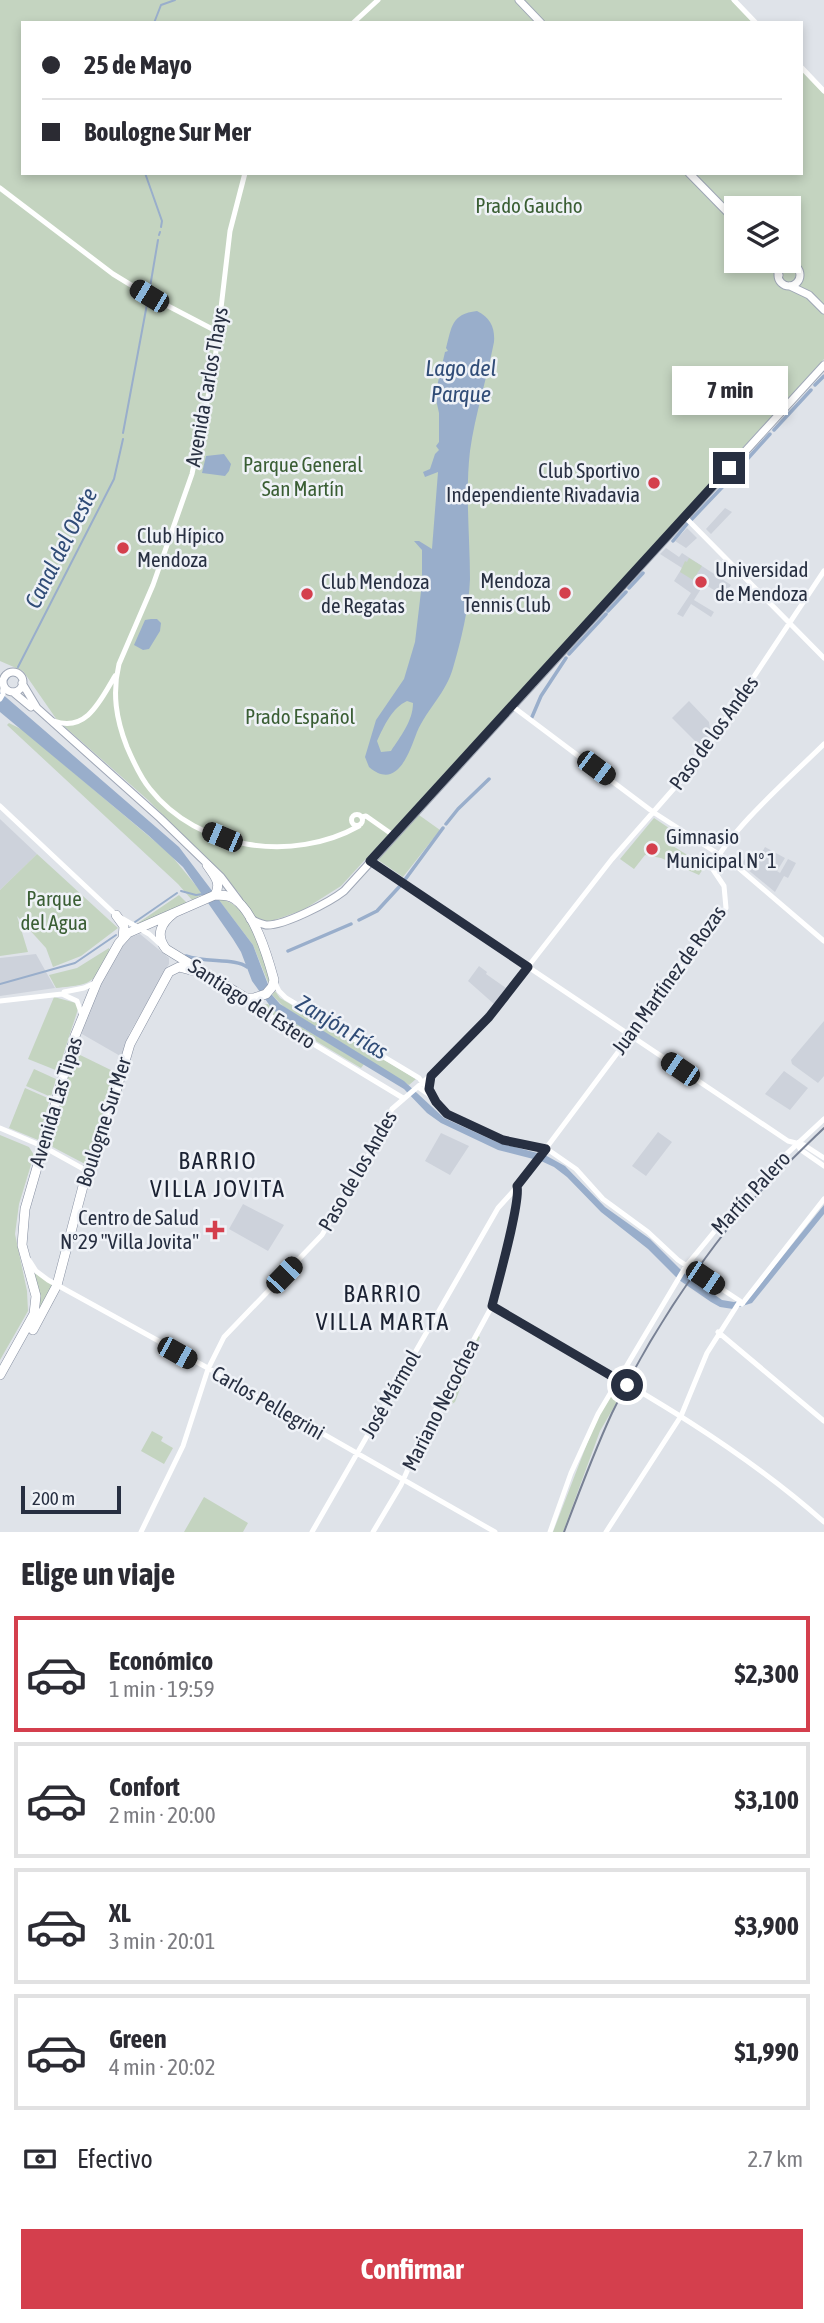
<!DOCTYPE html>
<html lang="es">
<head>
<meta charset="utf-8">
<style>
	body { margin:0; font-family:"Asap Condensed",sans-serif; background:#f7f7f7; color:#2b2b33; height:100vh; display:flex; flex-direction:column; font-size:26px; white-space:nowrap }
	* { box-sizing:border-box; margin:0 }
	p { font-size:23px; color:#7c7c81 }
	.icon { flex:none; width:38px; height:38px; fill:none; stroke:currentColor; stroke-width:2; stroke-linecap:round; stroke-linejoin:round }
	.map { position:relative; height:1532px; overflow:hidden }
	.details { display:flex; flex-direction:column; background:#fff; flex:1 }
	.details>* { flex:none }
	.top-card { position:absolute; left:21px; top:21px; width:782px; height:154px; border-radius:0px; box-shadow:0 4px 10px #0003; display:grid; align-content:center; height:154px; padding:0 21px; background:#fff }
	.fabs { position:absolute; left:724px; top:196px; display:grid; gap:14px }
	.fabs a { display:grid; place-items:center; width:77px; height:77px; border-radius:0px; background:#fff; box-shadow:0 4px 10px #0003; font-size:35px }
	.scale { position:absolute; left:21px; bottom:18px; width:100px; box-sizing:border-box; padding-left:7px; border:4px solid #272f41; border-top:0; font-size:19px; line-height:24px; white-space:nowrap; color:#272f41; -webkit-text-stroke:5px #eff2f7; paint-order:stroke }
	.end { position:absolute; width:32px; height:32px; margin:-16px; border:9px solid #272f41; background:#fff; box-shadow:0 0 0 4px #fff }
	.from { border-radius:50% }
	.bubble { position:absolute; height:49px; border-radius:0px; background:#fff; box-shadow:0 4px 10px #0003; font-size:23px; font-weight:700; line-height:49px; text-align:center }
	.car { position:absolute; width:21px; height:42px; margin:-21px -10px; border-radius:9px; box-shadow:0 0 5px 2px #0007; background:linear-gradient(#222 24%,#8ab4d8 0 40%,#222 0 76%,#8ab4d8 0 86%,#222 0) }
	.top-card b { display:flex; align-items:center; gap:24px; height:66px; font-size:26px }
	.top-card b+b { border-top:2px solid #e1e1e2 }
	.top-card i { width:18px; height:18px; background:#2b2b33 }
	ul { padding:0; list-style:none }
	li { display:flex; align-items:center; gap:21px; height:116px; margin:0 14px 10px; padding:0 7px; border:4px solid #e1e1e2; border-radius:0px }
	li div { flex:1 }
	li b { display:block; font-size:26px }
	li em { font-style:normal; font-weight:700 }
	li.on { border-color:#d43f4d }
	li>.icon { width:63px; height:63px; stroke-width:1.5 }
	h2 { padding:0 21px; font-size:32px; line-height:84px }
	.pay { display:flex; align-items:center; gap:18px; height:77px; padding:0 21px; font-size:26px }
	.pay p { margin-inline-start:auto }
	.action { display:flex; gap:14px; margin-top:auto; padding:14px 21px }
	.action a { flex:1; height:80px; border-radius:0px; background:#d43f4d; color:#fff; font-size:28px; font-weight:700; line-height:80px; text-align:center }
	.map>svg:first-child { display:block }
</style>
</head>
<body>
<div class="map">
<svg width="824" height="1532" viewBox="0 0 824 1532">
	<rect width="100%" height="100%" fill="#dfe3e9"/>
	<path fill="#cdd2db" d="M 725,508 L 732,512 L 711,534 L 706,529 Z
		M 687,528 L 697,538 L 686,548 L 675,541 Z
		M 666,548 L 679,557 L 682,553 L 731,585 L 724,596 L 704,584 L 694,600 L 714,612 L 711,617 L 691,604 L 683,617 L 677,614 L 691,593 L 674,581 L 682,568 L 660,554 Z
		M 689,701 L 709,722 L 711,735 L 702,748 L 672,718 Z
		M 0,819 L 37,854 L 0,890 Z
		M 765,847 L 785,858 L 777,871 L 780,873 L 788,859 L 796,863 L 788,878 L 784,876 L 775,892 L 741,864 L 749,854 L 759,858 Z
		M 140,934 L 169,958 L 169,964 L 129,1034 L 122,1057 L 82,1034 L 83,1022 L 100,982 L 121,947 L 131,937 Z
		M 36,954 L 55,988 L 0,996 L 0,958 Z
		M 479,966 L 487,972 L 486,974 L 506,988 L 494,1004 L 468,981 Z
		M 824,1021 L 824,1076 L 818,1083 L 792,1064 L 791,1060 Z
		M 784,1071 L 808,1088 L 790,1110 L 765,1094 Z
		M 658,1132 L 672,1142 L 646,1176 L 632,1166 Z
		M 441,1133 L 469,1146 L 450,1175 L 425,1161 Z
		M 243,1204 L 284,1225 L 268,1251 L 229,1229 Z"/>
	<path fill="#c4d4c0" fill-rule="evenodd" d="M 0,0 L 731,0 L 754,23 L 23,23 L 23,173 L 802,173 L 802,71 L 824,94 L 824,359 L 341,886 L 303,910 L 266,923 L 255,919 L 250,914 L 239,893 L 148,800 L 57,720 L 23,671 L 0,661 ZM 737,208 L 789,208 L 789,261 L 737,261 Z
		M 689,558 L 702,566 L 693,580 L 680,572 L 685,561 L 687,562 Z
		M 9,723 L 23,730 L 170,854 L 203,894 L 192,900 L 178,884 L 7,725 Z
		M 419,815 L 440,830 L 403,877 L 378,860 Z
		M 654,818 L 675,832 L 668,843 L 705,866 L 699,875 L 661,858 L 645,855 L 634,869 L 620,859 Z
		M 37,854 L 118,928 L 81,956 L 53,967 L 46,948 L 17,916 L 28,952 L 0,956 L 0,890 Z
		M 179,895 L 188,904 L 138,925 L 138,923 Z
		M 218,899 C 250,901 263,955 271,980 L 269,985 L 253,945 Z
		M 109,948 L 110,951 C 92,985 94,984 56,988 L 49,975 L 77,968 Z
		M 275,991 L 280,998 L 416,1079 L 409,1085 L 284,1007 L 272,995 Z
		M 54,997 L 76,1003 L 78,1009 L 58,1071 L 28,1059 Z
		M 268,1004 L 286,1018 L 364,1064 L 361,1068 L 276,1017 L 262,1005 Z
		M 74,1052 L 117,1073 L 109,1104 L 85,1164 L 47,1144 Z
		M 34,1069 L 56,1079 L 51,1097 L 26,1086 Z
		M 25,1088 L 50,1099 L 38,1140 L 9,1128 Z
		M 0,1135 L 29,1147 L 34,1155 L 19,1204 L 15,1234 L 27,1291 L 28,1311 L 0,1360 Z
		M 29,1263 L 54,1286 L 35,1324 Z
		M 478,1336 L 480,1337 L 455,1402 L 452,1404 L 442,1403 Z
		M 616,1385 L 625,1388 L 600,1431 L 563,1532 L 553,1532 L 595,1423 Z
		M 152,1431 L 163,1437 L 161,1441 L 173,1448 L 164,1464 L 141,1451 Z
		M 204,1497 L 248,1523 L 243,1532 L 184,1532 Z"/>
	<path fill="#99aecb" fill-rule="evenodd" d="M 477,311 C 491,318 495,328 494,342 C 487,378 475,415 470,451 C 465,494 470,537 470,579 C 469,608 461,641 453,668 C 446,693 427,709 417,732 C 409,753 397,791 369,767 L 365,757 L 376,720 L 404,679 L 415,642 L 422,583 L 422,550 L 414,541 L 419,541 L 432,549 L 438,472 L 425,477 L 423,472 L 430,469 L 435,454 L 439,450 L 436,446 L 439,442 L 439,413 L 435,395 L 445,352 L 448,351 L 446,348 C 452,327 451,314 477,311 ZM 407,701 L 413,703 C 413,721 400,737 391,751 L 381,752 L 377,741 C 384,726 392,708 407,701 Z
		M 224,454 L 231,464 L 229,471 L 225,476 L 202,473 L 206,456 Z
		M 151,619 L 157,619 L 161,623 L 160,631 L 149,649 L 143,650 L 134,645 L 145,620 Z
		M 0,692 L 179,847 L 253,945 L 272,995 L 280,1004 L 404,1081 L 444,1118 L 499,1143 L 545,1155 L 565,1166 L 605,1207 L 650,1239 L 685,1274 L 722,1300 L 734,1302 L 749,1298 L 824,1205 L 824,1214 L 752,1303 L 733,1309 L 720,1307 L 711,1302 L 679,1280 L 648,1249 L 601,1212 L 567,1177 L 554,1167 L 541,1161 L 498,1150 L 441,1123 L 427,1113 L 404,1089 L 273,1010 L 252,981 L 241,952 L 233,939 L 183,867 L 148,835 L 0,712 Z"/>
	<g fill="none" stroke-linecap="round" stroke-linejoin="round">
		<path stroke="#99aecb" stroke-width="2" d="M 154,23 L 161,5 L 175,0
			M 145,173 L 162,221 L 161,227
			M 159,235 L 160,232
			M 149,293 L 158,240
			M 123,433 L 147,304
			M 18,667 L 114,479 L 123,439
			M 7,680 L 10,676
			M 181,891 L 196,895 L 203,894
			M 135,922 L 177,893
			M 0,984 L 75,963 L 116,935"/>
		<path stroke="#99aecb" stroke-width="3.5" d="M 815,385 L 824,376
			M 774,430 L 811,390
			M 733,475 L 770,434
			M 691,520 L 731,478
			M 673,541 L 687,524
			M 629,588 L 643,573
			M 608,611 L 626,592
			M 569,654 L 606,614
			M 532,717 L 541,696 L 566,658
			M 446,824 L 458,809 L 489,779
			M 404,881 L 443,828
			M 359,920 L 377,911 L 400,886
			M 288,951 L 351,924
			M 186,956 C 205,963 236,958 247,967"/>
		<defs>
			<path id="primary" d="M 519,0 L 541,23
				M 689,173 L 737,222
				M 773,261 L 779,275
				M778 275a11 11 0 1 1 22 0a11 11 0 1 1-22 0Z
				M 790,286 L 809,295 L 824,310
				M3 682a10 10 0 1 1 20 0a10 10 0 1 1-20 0Z
				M 22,683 L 37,708 L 160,818 L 221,877 L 239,901
				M 13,692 L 31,707
				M 250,919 C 255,921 260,924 266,925 C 284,926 330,902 344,891 L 824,365"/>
			<path id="highway" d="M 207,865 C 214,875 222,883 215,895
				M 116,915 L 124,926 L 123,938
				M 33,1330 L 57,1285 L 87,1171 L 115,1095 L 130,1044 L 169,972 L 179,967 L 194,971
				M 0,1375 L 34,1314 L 36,1296 L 22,1245 L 25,1209 L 75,1036 L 97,982 L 119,943 L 128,933 L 215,895 C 221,895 226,895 231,897 C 254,908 268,958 274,980 L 272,987 L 266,994 L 254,998 L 246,998 L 166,949 C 155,935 161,923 174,913"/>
		</defs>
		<use href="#primary" stroke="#9ea6b5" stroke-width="9"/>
		<use href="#highway" stroke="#868fa1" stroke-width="10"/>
		<path stroke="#fff" stroke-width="5" d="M 734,0 L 756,23
			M 353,23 L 378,0
			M 802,68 L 824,91
			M 245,173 L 230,231 L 214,368 L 192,474 L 153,585 L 119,664 C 112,693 116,719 127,747 C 133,761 140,777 150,789 C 198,850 293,863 359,826
			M 0,188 L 113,274 L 149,296 L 218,332
			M 685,517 L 824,658
			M 0,699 L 3,694 L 3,685
			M 512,706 L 653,812 L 734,864 L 824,941
			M 54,721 C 87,733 101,699 115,676
			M 0,806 L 116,915 L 149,934 L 161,945
			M351.5 820a5.5 5.5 0 1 1 11 0a5.5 5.5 0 1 1-11 0Z
			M 362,817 L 366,816 L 393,835
			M 370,861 L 788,1141 L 804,1145 L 824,1158
			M 275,983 L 279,991 L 286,998 L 419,1078 L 432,1095
			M 64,992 L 84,988 L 95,983
			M 248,1000 L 287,1028 L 403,1098
			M 0,1001 L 62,994 L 77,1001 L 82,1015
			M 418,1087 L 428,1094 L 450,1116 L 504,1140 L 550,1151 L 576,1169 L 603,1199 L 648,1232 L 678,1260 L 743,1303
			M 0,1128 L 42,1146 L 87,1171
			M 797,1144 L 801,1150 L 824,1166
			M 29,1260 L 36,1271 L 48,1280 L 215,1372 L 495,1532
			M 742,1304 L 824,1199
			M 492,1306 C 606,1372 725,1434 824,1522
			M 718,1332 L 824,1421
			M 141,1532 L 183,1446 L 208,1369 L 224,1337 L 322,1235 L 374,1146 L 392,1109 L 444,1064 L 491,1014 L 612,859 L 698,761 L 824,571
			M 312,1532 L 498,1208 L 517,1187 L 726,908 L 724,886 L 712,868 C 728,831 794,774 824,744
			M 373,1532 L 401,1485 L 426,1428 L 492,1306 L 515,1211 L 519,1191 L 517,1187
			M 550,1532 L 571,1473 L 598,1414 L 686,1266 L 751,1187 L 824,1119
			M 606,1532 L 681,1416 L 707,1353 L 740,1301"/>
		<use href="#primary" stroke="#fff" stroke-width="7"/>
		<use href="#highway" stroke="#fff" stroke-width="9"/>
		<path stroke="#788194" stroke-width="2" d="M 564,1532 C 579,1492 594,1452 612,1413 C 640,1355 676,1297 715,1245 C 747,1202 786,1165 824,1128"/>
	</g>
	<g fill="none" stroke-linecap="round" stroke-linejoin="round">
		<path stroke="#272f41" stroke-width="9" d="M 627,1385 L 492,1306 C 497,1286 521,1201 517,1186 L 546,1149 L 503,1140 L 447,1114 L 436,1102 L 429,1089 L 431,1076 L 489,1017 L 528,967 L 370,861 L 729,468"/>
	</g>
	<g fill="#d43f4d" stroke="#eff2f7" stroke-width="2.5">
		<circle cx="654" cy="483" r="7"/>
		<circle cx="123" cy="548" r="7"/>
		<circle cx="701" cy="582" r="7"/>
		<circle cx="565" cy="593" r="7"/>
		<circle cx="307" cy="594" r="7"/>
		<circle cx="652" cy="849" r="7"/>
		<path d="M211.5 1219.5h7v7h7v7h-7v7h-7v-7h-7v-7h7z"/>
	</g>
	<g text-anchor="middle" stroke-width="5" stroke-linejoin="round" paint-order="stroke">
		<g font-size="21" fill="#3a5e34" stroke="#eff2f7">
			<text x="529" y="213">Prado Gaucho</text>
			<text x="303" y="472">Parque General<tspan x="303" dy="24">San Martín</tspan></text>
			<text x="300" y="724">Prado Español</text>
			<text x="54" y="906">Parque<tspan x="54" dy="24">del Agua</tspan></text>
		</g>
		<g font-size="21" fill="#272f41" stroke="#eff2f7">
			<text transform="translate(207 387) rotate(-80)" y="7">Avenida Carlos Thays</text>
			<text transform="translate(714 733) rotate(-54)" y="7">Paso de los Andes</text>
			<text transform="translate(669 980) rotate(-54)" y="7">Juan Martínez de Rozas</text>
			<text transform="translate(252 1004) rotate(33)" y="7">Santiago del Estero</text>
			<text transform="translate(56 1102) rotate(-73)" y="7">Avenida Las Tipas</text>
			<text transform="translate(104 1122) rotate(-72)" y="7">Boulogne Sur Mer</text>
			<text transform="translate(358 1171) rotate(-60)" y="7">Paso de los Andes</text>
			<text transform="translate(751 1193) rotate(-47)" y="7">Martín Palero</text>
			<text transform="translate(391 1394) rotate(-60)" y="7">José Mármol</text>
			<text transform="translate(268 1403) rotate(30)" y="7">Carlos Pellegrini</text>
			<text transform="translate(441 1405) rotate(-63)" y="7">Mariano Necochea</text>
		</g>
		<g font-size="21" fill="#272f41" stroke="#eff2f7" text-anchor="start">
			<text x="640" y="478" text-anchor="end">Club Sportivo<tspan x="640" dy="24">Independiente Rivadavia</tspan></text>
			<text x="137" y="543">Club Hípico<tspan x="137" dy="24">Mendoza</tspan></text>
			<text x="715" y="577">Universidad<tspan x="715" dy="24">de Mendoza</tspan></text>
			<text x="551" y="588" text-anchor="end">Mendoza<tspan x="551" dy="24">Tennis Club</tspan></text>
			<text x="321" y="589">Club Mendoza<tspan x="321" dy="24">de Regatas</tspan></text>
			<text x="666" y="844">Gimnasio<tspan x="666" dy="24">Municipal N° 1</tspan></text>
			<text x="199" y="1225" text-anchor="end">Centro de Salud<tspan x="199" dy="24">N°29 "Villa Jovita"</tspan></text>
		</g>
		<g font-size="23" font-style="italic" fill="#304c77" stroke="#eff2f7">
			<text x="461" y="376">Lago del<tspan x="461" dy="26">Parque</tspan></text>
			<text transform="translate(61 548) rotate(-63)" y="8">Canal del Oeste</text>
			<text transform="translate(342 1027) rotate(31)" y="8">Zanjón Frías</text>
		</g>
		<g font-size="24" letter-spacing="2" fill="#1a2132" stroke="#eff2f7">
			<text x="218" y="1169">BARRIO<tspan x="218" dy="28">VILLA JOVITA</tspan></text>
			<text x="383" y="1302">BARRIO<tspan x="383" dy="28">VILLA MARTA</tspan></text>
		</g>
	</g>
</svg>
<div class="fabs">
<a><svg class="icon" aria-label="layers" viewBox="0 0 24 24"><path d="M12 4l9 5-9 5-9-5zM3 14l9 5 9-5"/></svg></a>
</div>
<div class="scale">200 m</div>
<i class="end from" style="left:627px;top:1385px"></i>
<i class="end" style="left:729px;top:468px"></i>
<div class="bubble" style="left:672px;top:366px;width:116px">7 min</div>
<i class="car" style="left:149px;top:296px;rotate:301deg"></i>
<i class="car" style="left:596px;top:768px;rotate:127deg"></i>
<i class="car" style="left:222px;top:837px;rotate:293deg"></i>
<i class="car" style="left:680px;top:1069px;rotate:304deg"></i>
<i class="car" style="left:284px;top:1275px;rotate:44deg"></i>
<i class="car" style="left:705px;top:1278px;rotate:124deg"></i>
<i class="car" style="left:177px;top:1353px;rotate:119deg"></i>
<div class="top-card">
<b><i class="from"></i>25 de Mayo</b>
<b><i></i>Boulogne Sur Mer</b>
</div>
</div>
<section class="details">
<h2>Elige un viaje</h2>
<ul>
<li class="on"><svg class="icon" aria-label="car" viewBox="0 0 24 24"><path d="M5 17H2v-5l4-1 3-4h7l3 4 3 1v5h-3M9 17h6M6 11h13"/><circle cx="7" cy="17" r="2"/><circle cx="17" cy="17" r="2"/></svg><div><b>Económico</b><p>1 min · 19:59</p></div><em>$2,300</em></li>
<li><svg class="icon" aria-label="car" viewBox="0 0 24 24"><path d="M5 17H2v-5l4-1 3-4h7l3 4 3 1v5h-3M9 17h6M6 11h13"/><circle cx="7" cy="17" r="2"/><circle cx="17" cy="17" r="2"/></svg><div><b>Confort</b><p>2 min · 20:00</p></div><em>$3,100</em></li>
<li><svg class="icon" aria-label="car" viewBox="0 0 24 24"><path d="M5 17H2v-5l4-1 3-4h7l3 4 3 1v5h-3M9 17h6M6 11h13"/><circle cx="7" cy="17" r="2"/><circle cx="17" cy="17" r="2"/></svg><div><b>XL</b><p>3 min · 20:01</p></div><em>$3,900</em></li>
<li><svg class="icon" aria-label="car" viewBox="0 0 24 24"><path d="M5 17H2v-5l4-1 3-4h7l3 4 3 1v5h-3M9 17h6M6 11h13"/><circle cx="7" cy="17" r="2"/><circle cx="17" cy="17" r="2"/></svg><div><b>Green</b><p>4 min · 20:02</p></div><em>$1,990</em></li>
</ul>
<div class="pay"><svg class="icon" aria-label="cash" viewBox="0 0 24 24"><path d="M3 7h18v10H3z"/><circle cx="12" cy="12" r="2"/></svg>Efectivo<p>2.7 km</p></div>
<div class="action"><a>Confirmar</a></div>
</section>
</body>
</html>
